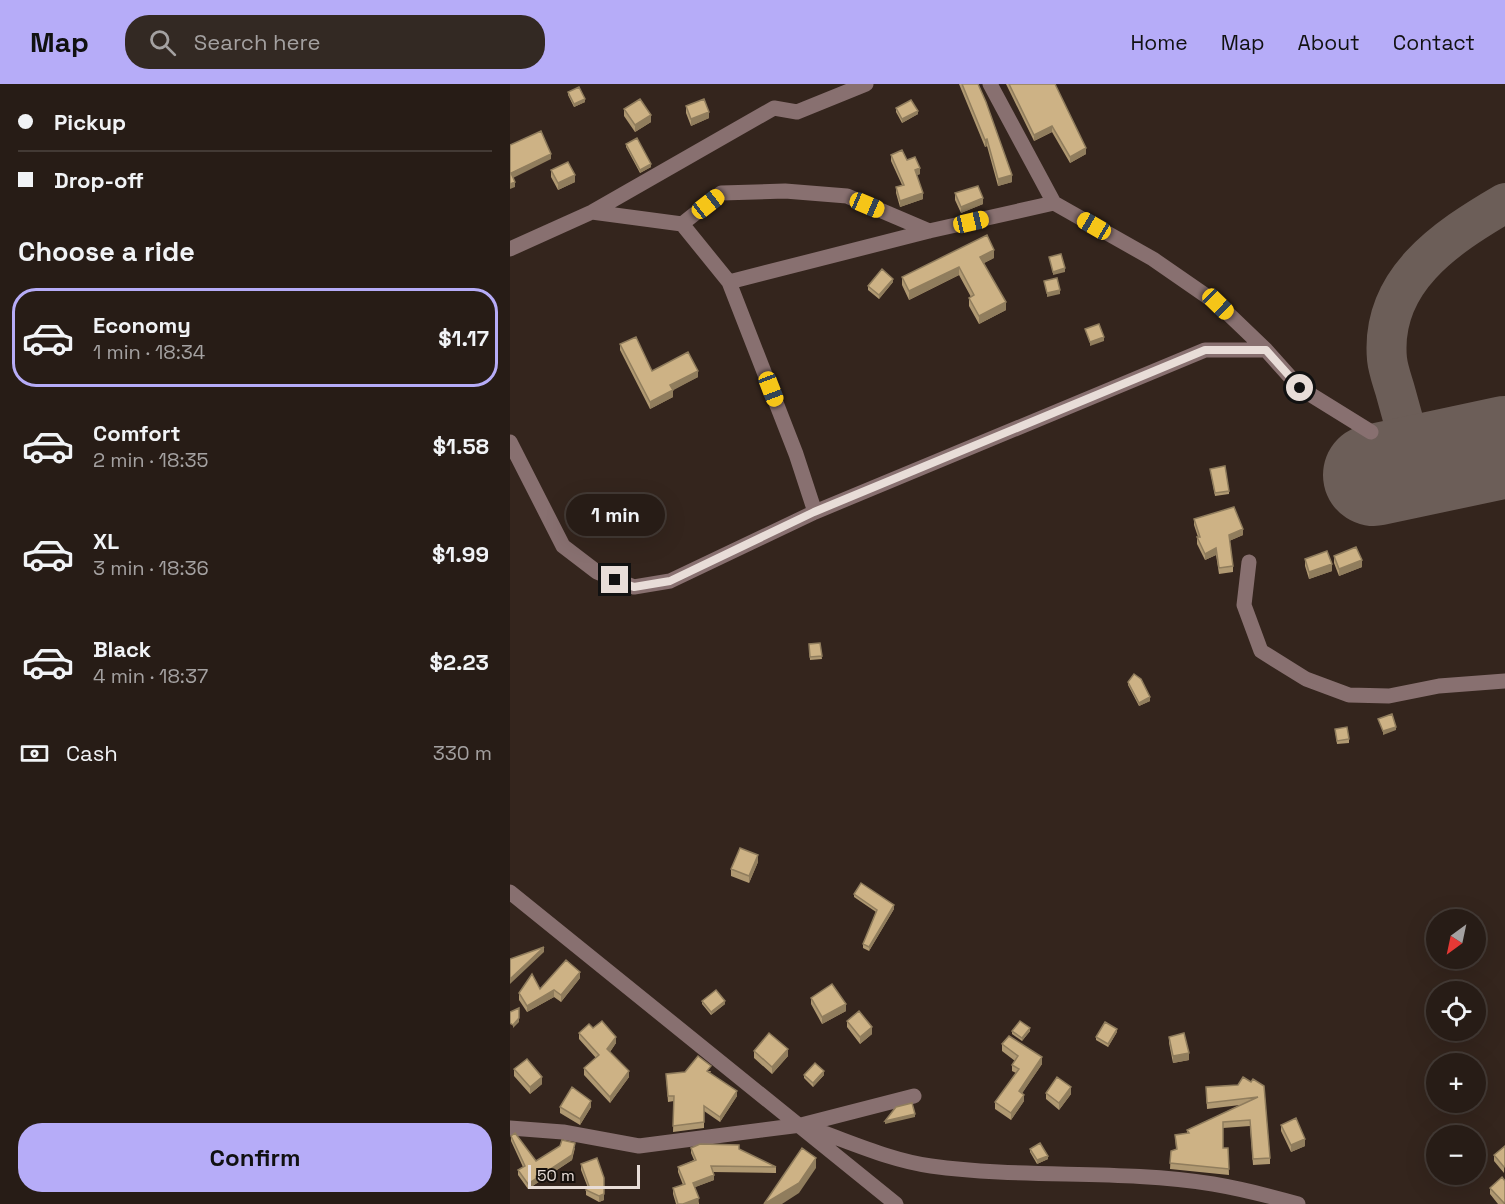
<!DOCTYPE html>
<html lang="en">
<head>
<meta charset="utf-8">
<style>
	body { margin:0; font-family:"Space Grotesk",sans-serif; background:#332923; color:#f1f3f6; height:100vh; display:flex; flex-direction:column; font-size:22px; white-space:nowrap }
	* { box-sizing:border-box; margin:0 }
	p { font-size:20px; color:#a4a1a1 }
	.icon { flex:none; width:33px; height:33px; fill:none; stroke:currentColor; stroke-width:2; stroke-linecap:round; stroke-linejoin:round }
	.map { position:relative; flex:1; overflow:hidden }
	.sheet { display:flex; flex-direction:column; background:#271c16; width:510px }
	.sheet>* { flex:none }
	.guide { display:grid; align-content:center; height:132px; padding:0 18px; background:#271c16 }
	.needle { width:39px; rotate:213deg }
	.buttons { position:absolute; left:916px; top:825px; display:grid; gap:12px }
	.buttons a { display:grid; place-items:center; width:60px; height:60px; border-radius:50%; background:#271c16; box-shadow:0 6px 24px #0002,0 0 0 2px #433a35; font-size:30px }
	.scale { position:absolute; left:18px; bottom:15px; width:112px; box-sizing:border-box; padding-left:6px; border:3px solid #e8ddd8; border-top:0; font-size:16px; line-height:21px; white-space:nowrap; color:#e8ddd8; -webkit-text-stroke:4px #16100c; paint-order:stroke }
	.end { position:absolute; width:27px; height:27px; margin:-14px; border:8px solid #e8ddd8; background:#111; box-shadow:0 0 0 3px #111 }
	.from { border-radius:50% }
	.bubble { position:absolute; height:42px; border-radius:21px; background:#271c16; box-shadow:0 6px 24px #0002,0 0 0 2px #433a35; font-size:20px; font-weight:700; line-height:42px; text-align:center }
	.car { position:absolute; width:18px; height:36px; margin:-18px -9px; border-radius:8px; box-shadow:0 0 4px 2px #0007; background:linear-gradient(#f5c518 24%,#345 0 40%,#f5c518 0 76%,#345 0 86%,#f5c518 0) }
	.guide b { display:flex; align-items:center; gap:21px; height:57px; font-size:22px }
	.guide b+b { border-top:2px solid #433a35 }
	.guide i { width:15px; height:15px; background:#f1f3f6 }
	ul { padding:0; list-style:none }
	li { display:flex; align-items:center; gap:18px; height:99px; margin:0 12px 9px; padding:0 6px; border:3px solid transparent; border-radius:24px }
	li div { flex:1 }
	li b { display:block; font-size:22px }
	li em { font-style:normal; font-weight:700 }
	li.active { border-color:#b6acf8 }
	li>.icon { width:54px; height:54px; stroke-width:1.5 }
	h2 { padding:0 18px; font-size:27px; line-height:72px }
	.pay { display:flex; align-items:center; gap:15px; height:66px; padding:0 18px; font-size:22px }
	.pay p { margin-inline-start:auto }
	.action { display:flex; gap:12px; margin-top:auto; padding:12px 18px }
	.action a { flex:1; height:69px; border-radius:24px; background:#b6acf8; color:#111; font-size:24px; font-weight:700; line-height:69px; text-align:center }
	header { display:flex; align-items:center; gap:36px; box-sizing:border-box; height:84px; padding:0 30px; background:#b6acf8; color:#111 }
	header strong { font-size:28px }
	nav { display:flex; gap:33px; margin-inline-start:auto; font-size:21px }
	.search { width:420px; height:54px; background:#332923; display:flex; align-items:center; gap:15px; box-sizing:border-box; padding:0 21px; border-radius:24px; color:#a4a1a1; font-size:22px }
	main { display:flex; flex:1; min-height:0 }
	.map>svg:first-child { display:block }
</style>
</head>
<body>
<header>
<strong>Map</strong>
<div class="search"><svg class="icon" aria-label="search" viewBox="0 0 24 24"><circle cx="10" cy="10" r="6"/><path d="M15 15l6 6"/></svg>Search here</div>
<nav><a>Home</a><a>Map</a><a>About</a><a>Contact</a></nav>
</header>
<main>
<section class="sheet">
<div class="guide">
<b><i class="from"></i>Pickup</b>
<b><i></i>Drop-off</b>
</div>
<h2>Choose a ride</h2>
<ul>
<li class="active"><svg class="icon" aria-label="car" viewBox="0 0 24 24"><path d="M5 17H2v-5l4-1 3-4h7l3 4 3 1v5h-3M9 17h6M6 11h13"/><circle cx="7" cy="17" r="2"/><circle cx="17" cy="17" r="2"/></svg><div><b>Economy</b><p>1 min · 18:34</p></div><em>$1.17</em></li>
<li><svg class="icon" aria-label="car" viewBox="0 0 24 24"><path d="M5 17H2v-5l4-1 3-4h7l3 4 3 1v5h-3M9 17h6M6 11h13"/><circle cx="7" cy="17" r="2"/><circle cx="17" cy="17" r="2"/></svg><div><b>Comfort</b><p>2 min · 18:35</p></div><em>$1.58</em></li>
<li><svg class="icon" aria-label="car" viewBox="0 0 24 24"><path d="M5 17H2v-5l4-1 3-4h7l3 4 3 1v5h-3M9 17h6M6 11h13"/><circle cx="7" cy="17" r="2"/><circle cx="17" cy="17" r="2"/></svg><div><b>XL</b><p>3 min · 18:36</p></div><em>$1.99</em></li>
<li><svg class="icon" aria-label="car" viewBox="0 0 24 24"><path d="M5 17H2v-5l4-1 3-4h7l3 4 3 1v5h-3M9 17h6M6 11h13"/><circle cx="7" cy="17" r="2"/><circle cx="17" cy="17" r="2"/></svg><div><b>Black</b><p>4 min · 18:37</p></div><em>$2.23</em></li>
</ul>
<div class="pay"><svg class="icon" aria-label="cash" viewBox="0 0 24 24"><path d="M3 7h18v10H3z"/><circle cx="12" cy="12" r="2"/></svg>Cash<p>330 m</p></div>
<div class="action"><a>Confirm</a></div>
</section>
<div class="map">
<svg width="995" height="1120" viewBox="0 0 995 1120">
	<rect width="100%" height="100%" fill="#34251d"/>
	<g fill="none" stroke-linecap="round" stroke-linejoin="round">
		<path stroke="#6c5e58" stroke-width="40" d="M 906,382 C 899,357 892,331 885,306 C 882,296 878,285 877,275 C 870,197 935,154 995,119"/>
		<path stroke="#6c5e58" stroke-width="102" d="M 864,391 L 995,363"/>
		<path stroke="#887070" stroke-width="15" d="M 480,0 L 544,119 L 643,175 L 708,220 L 756,266 L 790,304 L 861,348
			M 82,128 L 172,140 L 219,198 L 286,370 L 305,428
			M 172,140 L 211,109 L 275,107 L 337,112 L 419,147
			M 0,165 L 82,128 L 264,24 L 287,28 L 356,0
			M 219,198 L 419,147 L 544,119
			M 0,358 L 53,462 L 87,488 L 124,503 L 160,497 L 305,428 L 695,266 L 756,266
			M 739,478 L 734,521 L 751,567 L 796,595 L 839,611 L 879,612 L 929,602 L 995,597
			M 0,808 L 386,1120
			M 291,1041 C 334,1055 377,1076 421,1082 C 515,1095 610,1085 703,1100 C 732,1105 760,1112 788,1120
			M 0,1044 L 53,1048 L 129,1062 L 291,1041 L 404,1012"/>
	</g>
	<path fill="#b09972" d="M 449,0 L 468,0 L 502,98 L 488,102 L 477,62 L 475,63 Z
		M 496,0 L 545,0 L 576,70 L 560,79 L 542,48 L 524,57 Z
		M 58,8 L 75,18 L 64,23 L 58,11 Z
		M 176,22 L 199,34 L 181,42 L 176,29 Z
		M 386,24 L 408,30 L 392,39 L 386,28 Z
		M 114,25 L 141,38 L 125,48 L 114,32 Z
		M 116,60 L 141,83 L 130,89 L 116,63 Z
		M 381,71 L 397,76 L 410,90 L 407,91 L 413,115 L 390,123 L 386,109 L 386,103 L 392,101 L 381,77 Z
		M 41,86 L 65,98 L 48,106 L 41,93 Z
		M 445,109 L 473,120 L 451,129 L 445,116 Z
		M 484,174 L 474,179 L 496,226 L 469,240 L 459,222 L 459,214 L 461,213 L 449,191 L 399,216 L 392,201 L 392,193 Z
		M 383,198 L 369,215 L 358,206 L 358,202 Z
		M 110,260 L 142,287 L 188,293 L 162,306 L 163,313 L 140,325 L 110,266 Z
		M 700,385 L 719,407 L 719,410 L 705,412 Z
		M 684,435 L 733,451 L 719,457 L 723,482 L 723,488 L 709,490 L 706,471 L 695,476 L 687,460 L 687,453 L 688,453 L 684,441 Z
		M 824,472 L 852,483 L 829,492 L 824,479 Z
		M 795,475 L 822,487 L 799,495 L 795,482 Z
		M 310,559 L 312,575 L 300,576 L 299,560 Z
		M 618,598 L 640,617 L 629,622 L 618,601 Z
		M 825,645 L 839,655 L 839,659 L 827,660 Z
		M 248,778 L 239,799 L 221,792 L 221,785 Z
		M 344,810 L 384,825 L 359,867 L 353,864 L 353,860 L 366,828 L 344,813 Z
		M 70,894 L 51,918 L 44,913 L 17,928 L 9,916 L 9,909 L 30,905 Z
		M 301,914 L 336,927 L 312,940 L 301,920 Z
		M 192,917 L 215,920 L 201,931 L 192,920 Z
		M 337,937 L 362,950 L 350,960 L 337,943 Z
		M 83,944 L 106,959 L 100,968 L 119,993 L 100,1019 L 74,991 L 74,984 L 86,974 L 69,955 L 69,949 Z
		M 502,947 L 520,947 L 512,957 L 502,950 Z
		M 607,948 L 598,963 L 586,956 L 586,953 Z
		M 659,953 L 679,976 L 663,979 L 659,959 Z
		M 492,960 L 532,980 L 512,1009 L 514,1017 L 501,1036 L 485,1025 L 485,1018 L 506,989 L 502,987 L 502,981 L 505,977 L 492,967 Z
		M 244,967 L 278,972 L 262,990 L 244,974 Z
		M 4,985 L 32,1000 L 20,1010 L 4,992 Z
		M 201,987 L 200,989 L 227,1012 L 210,1038 L 194,1027 L 194,1044 L 163,1048 L 164,1017 L 158,1018 L 156,990 Z
		M 294,991 L 314,991 L 303,1003 L 294,994 Z
		M 741,998 L 760,1074 L 760,1080 L 743,1081 L 740,1042 L 713,1044 L 713,1064 L 718,1064 L 719,1091 L 660,1085 L 661,1067 L 666,1065 L 665,1051 L 677,1049 L 677,1046 L 730,1021 L 697,1025 L 696,1003 L 728,1001 Z
		M 536,1009 L 561,1010 L 549,1026 L 536,1015 Z
		M 50,1023 L 81,1023 L 70,1041 L 50,1029 Z
		M 771,1041 L 795,1062 L 781,1068 L 771,1047 Z
		M 1,1052 L 26,1077 L 65,1064 L 62,1076 L 18,1105 L 8,1091 L 8,1086 L 13,1083 L 1,1057 Z
		M 995,1062 L 994,1089 L 984,1077 L 984,1071 Z
		M 181,1064 L 229,1065 L 266,1083 L 266,1089 L 203,1088 L 204,1096 L 185,1103 L 189,1120 L 166,1120 L 163,1110 L 163,1104 L 173,1101 L 168,1088 L 168,1083 L 184,1076 L 181,1069 Z
		M 520,1065 L 538,1075 L 527,1080 L 520,1068 Z
		M 71,1080 L 94,1094 L 94,1116 L 89,1118 L 76,1111 L 76,1106 L 78,1104 L 71,1086 Z
		M 980,1104 L 995,1120 L 988,1120 L 980,1110 Z"/>
	<path fill="#907d5d" d="M 75,15 L 75,18 L 64,23 L 64,20 Z
		M 408,27 L 408,30 L 392,39 L 392,35 Z
		M 199,28 L 199,34 L 181,42 L 181,35 Z
		M 141,31 L 141,38 L 125,48 L 125,41 Z
		M 542,42 L 542,48 L 524,57 L 524,51 Z
		M 477,55 L 477,62 L 475,63 L 475,56 Z
		M 576,64 L 576,70 L 560,79 L 560,73 Z
		M 41,70 L 41,75 L 1,95 L 1,89 Z
		M 141,80 L 141,83 L 130,89 L 130,86 Z
		M 410,84 L 410,90 L 405,92 L 405,86 Z
		M 65,91 L 65,98 L 48,106 L 48,99 Z
		M 502,91 L 502,98 L 488,102 L 488,95 Z
		M 5,98 L 5,103 L 0,105 L 0,100 Z
		M 413,109 L 413,115 L 390,123 L 390,117 Z
		M 473,114 L 473,120 L 451,129 L 451,123 Z
		M 484,166 L 484,174 L 470,181 L 470,173 Z
		M 449,183 L 449,191 L 399,216 L 399,207 Z
		M 555,184 L 555,188 L 543,191 L 543,188 Z
		M 383,195 L 383,198 L 369,215 L 369,211 Z
		M 550,206 L 550,210 L 537,213 L 537,209 Z
		M 496,218 L 496,226 L 469,240 L 469,232 Z
		M 594,253 L 594,257 L 580,262 L 580,258 Z
		M 188,287 L 188,293 L 160,308 L 160,301 Z
		M 163,306 L 163,313 L 140,325 L 140,318 Z
		M 733,445 L 733,451 L 719,457 L 719,451 Z
		M 706,464 L 706,471 L 695,476 L 695,470 Z
		M 852,476 L 852,483 L 829,492 L 829,485 Z
		M 822,480 L 822,487 L 799,495 L 799,488 Z
		M 640,613 L 640,617 L 629,622 L 629,619 Z
		M 886,643 L 886,646 L 873,651 L 873,647 Z
		M 248,771 L 248,778 L 239,799 L 239,792 Z
		M 384,821 L 384,825 L 359,867 L 359,863 Z
		M 34,863 L 34,868 L 0,900 L 0,895 Z
		M 70,888 L 70,894 L 51,918 L 51,911 Z
		M 44,906 L 44,913 L 17,928 L 17,922 Z
		M 215,917 L 215,920 L 201,931 L 201,928 Z
		M 336,920 L 336,927 L 312,940 L 312,933 Z
		M 9,934 L 9,938 L 3,944 L 3,941 Z
		M 362,943 L 362,950 L 350,960 L 350,953 Z
		M 520,944 L 520,947 L 512,957 L 512,954 Z
		M 607,945 L 607,948 L 598,963 L 598,960 Z
		M 106,953 L 106,959 L 97,972 L 97,965 Z
		M 278,965 L 278,972 L 262,990 L 262,983 Z
		M 679,969 L 679,976 L 663,979 L 663,972 Z
		M 532,973 L 532,980 L 509,1014 L 509,1007 Z
		M 119,987 L 119,993 L 100,1019 L 100,1013 Z
		M 314,987 L 314,991 L 303,1003 L 303,999 Z
		M 32,993 L 32,1000 L 20,1010 L 20,1003 Z
		M 561,1003 L 561,1010 L 549,1026 L 549,1019 Z
		M 227,1007 L 227,1012 L 210,1038 L 210,1033 Z
		M 514,1011 L 514,1017 L 501,1036 L 501,1029 Z
		M 81,1017 L 81,1023 L 70,1041 L 70,1035 Z
		M 405,1030 L 405,1033 L 375,1040 L 375,1037 Z
		M 795,1055 L 795,1062 L 781,1068 L 781,1061 Z
		M 65,1059 L 62,1076 L 18,1105 L 18,1100 Z
		M 538,1072 L 538,1075 L 527,1080 L 527,1076 Z
		M 306,1074 L 306,1084 L 289,1109 L 272,1120 L 255,1120 Z
		M 204,1091 L 204,1096 L 183,1104 L 183,1099 Z
		M 94,1110 L 94,1116 L 89,1118 L 89,1112 Z
		M 189,1114 L 188,1120 L 173,1120 Z"/>
	<path fill="#cdb285" stroke="#907d5d" stroke-width="1.5" d="M 452,0 L 468,0 L 476,18 L 502,91 L 488,95 L 477,55 L 475,56 Z
		M 499,0 L 545,0 L 576,64 L 560,73 L 542,42 L 524,51 Z
		M 69,3 L 75,15 L 64,20 L 58,8 Z
		M 130,15 L 141,31 L 125,41 L 114,25 Z
		M 194,15 L 199,28 L 181,35 L 176,22 Z
		M 401,16 L 408,27 L 392,35 L 386,24 Z
		M 31,47 L 41,70 L 1,89 L 5,98 L 0,100 L 0,61 Z
		M 127,54 L 141,80 L 130,86 L 116,60 Z
		M 392,66 L 397,76 L 405,73 L 410,84 L 405,86 L 413,109 L 390,117 L 386,103 L 394,101 L 381,71 Z
		M 58,78 L 65,91 L 48,99 L 41,86 Z
		M 468,102 L 473,114 L 451,123 L 445,109 Z
		M 477,151 L 484,166 L 470,173 L 496,218 L 469,232 L 459,214 L 464,211 L 449,183 L 399,207 L 392,193 Z
		M 551,170 L 555,184 L 543,188 L 539,173 Z
		M 372,185 L 383,195 L 369,211 L 358,202 Z
		M 547,194 L 550,206 L 537,209 L 534,197 Z
		M 589,240 L 594,253 L 580,258 L 575,245 Z
		M 126,253 L 142,287 L 178,268 L 188,287 L 160,301 L 163,306 L 140,318 L 110,260 Z
		M 715,382 L 719,407 L 705,409 L 700,385 Z
		M 724,423 L 733,445 L 719,451 L 723,482 L 709,484 L 706,464 L 695,470 L 687,453 L 690,453 L 684,435 Z
		M 846,463 L 852,476 L 829,485 L 824,472 Z
		M 817,467 L 822,480 L 799,488 L 795,475 Z
		M 310,559 L 312,572 L 300,573 L 299,560 Z
		M 624,590 L 631,595 L 640,613 L 629,619 L 618,598 Z
		M 882,630 L 886,643 L 873,647 L 868,635 Z
		M 837,643 L 839,655 L 827,657 L 825,645 Z
		M 230,764 L 248,771 L 239,792 L 221,785 Z
		M 351,799 L 384,821 L 359,863 L 353,860 L 367,826 L 344,810 Z
		M 34,863 L 0,895 L 0,875 Z
		M 56,876 L 70,888 L 51,911 L 44,906 L 17,922 L 9,909 L 22,890 L 30,905 Z
		M 322,900 L 336,920 L 312,933 L 301,914 Z
		M 206,906 L 215,917 L 201,928 L 192,917 Z
		M 9,924 L 9,934 L 3,941 L 0,939 L 0,928 Z
		M 349,927 L 362,943 L 350,953 L 337,937 Z
		M 92,937 L 106,953 L 97,965 L 119,987 L 100,1013 L 74,984 L 89,971 L 69,949 L 79,940 L 83,944 Z
		M 510,937 L 520,944 L 512,954 L 502,947 Z
		M 595,938 L 607,945 L 598,960 L 586,953 Z
		M 259,949 L 278,965 L 262,983 L 244,967 Z
		M 674,949 L 679,969 L 663,972 L 659,953 Z
		M 499,952 L 532,973 L 509,1007 L 514,1011 L 501,1029 L 485,1018 L 509,985 L 502,981 L 508,972 L 492,960 Z
		M 188,972 L 201,982 L 197,987 L 227,1007 L 210,1033 L 194,1022 L 194,1038 L 163,1042 L 164,1012 L 158,1012 L 156,990 L 175,988 Z
		M 17,975 L 32,993 L 20,1003 L 4,985 Z
		M 305,979 L 314,987 L 303,999 L 294,991 Z
		M 547,993 L 561,1003 L 549,1019 L 536,1009 Z
		M 733,993 L 741,998 L 743,995 L 754,1002 L 760,1074 L 743,1075 L 740,1036 L 713,1038 L 713,1064 L 718,1064 L 719,1085 L 660,1079 L 661,1067 L 667,1065 L 665,1051 L 679,1049 L 677,1046 L 748,1013 L 697,1019 L 696,1003 L 728,1001 Z
		M 62,1003 L 81,1017 L 70,1035 L 50,1023 Z
		M 402,1019 L 405,1030 L 375,1037 L 386,1023 Z
		M 786,1034 L 795,1055 L 781,1061 L 771,1041 Z
		M 5,1049 L 26,1077 L 50,1062 L 52,1056 L 65,1059 L 62,1071 L 18,1100 L 8,1086 L 15,1082 L 1,1052 Z
		M 530,1059 L 538,1072 L 527,1076 L 520,1065 Z
		M 190,1060 L 229,1061 L 229,1065 L 266,1083 L 201,1082 L 204,1091 L 183,1099 L 189,1114 L 173,1120 L 168,1120 L 163,1104 L 175,1100 L 168,1083 L 186,1076 L 181,1064 Z
		M 995,1062 L 995,1082 L 994,1083 L 984,1071 Z
		M 292,1064 L 306,1074 L 289,1099 L 254,1120 Z
		M 87,1074 L 94,1094 L 94,1110 L 89,1112 L 76,1106 L 79,1102 L 71,1080 Z
		M 992,1093 L 995,1097 L 995,1118 L 994,1119 L 980,1104 Z"/>
	<g fill="none" stroke-linecap="round" stroke-linejoin="round">
		<path stroke="#e8ddd8" stroke-width="8" d="M 105,496 L 124,503 L 160,497 L 304,428 L 695,266 L 756,266 L 790,304"/>
	</g>
</svg>
<div class="buttons">
<a><svg class="needle" viewBox="-14 -14 28 28"><path d="M0-13l5 13h-10z" fill="#e53935"/><path d="M0 13l5-13h-10z" fill="#a4a1a1"/></svg></a>
<a><svg class="icon" aria-label="locate" viewBox="0 0 24 24"><circle cx="12" cy="12" r="6"/><path d="M12 2v4M12 18v4M2 12h4M18 12h4"/></svg></a>
<a>+</a>
<a>−</a>
</div>
<div class="scale">50 m</div>
<i class="end from" style="left:790px;top:304px"></i>
<i class="end" style="left:105px;top:496px"></i>
<div class="bubble" style="left:56px;top:410px;width:99px">1 min</div>
<i class="car" style="left:198px;top:120px;rotate:52deg"></i>
<i class="car" style="left:357px;top:121px;rotate:113deg"></i>
<i class="car" style="left:461px;top:138px;rotate:77deg"></i>
<i class="car" style="left:584px;top:142px;rotate:300deg"></i>
<i class="car" style="left:708px;top:220px;rotate:134deg"></i>
<i class="car" style="left:261px;top:305px;rotate:159deg"></i>
</div>
</main>
</body>
</html>
